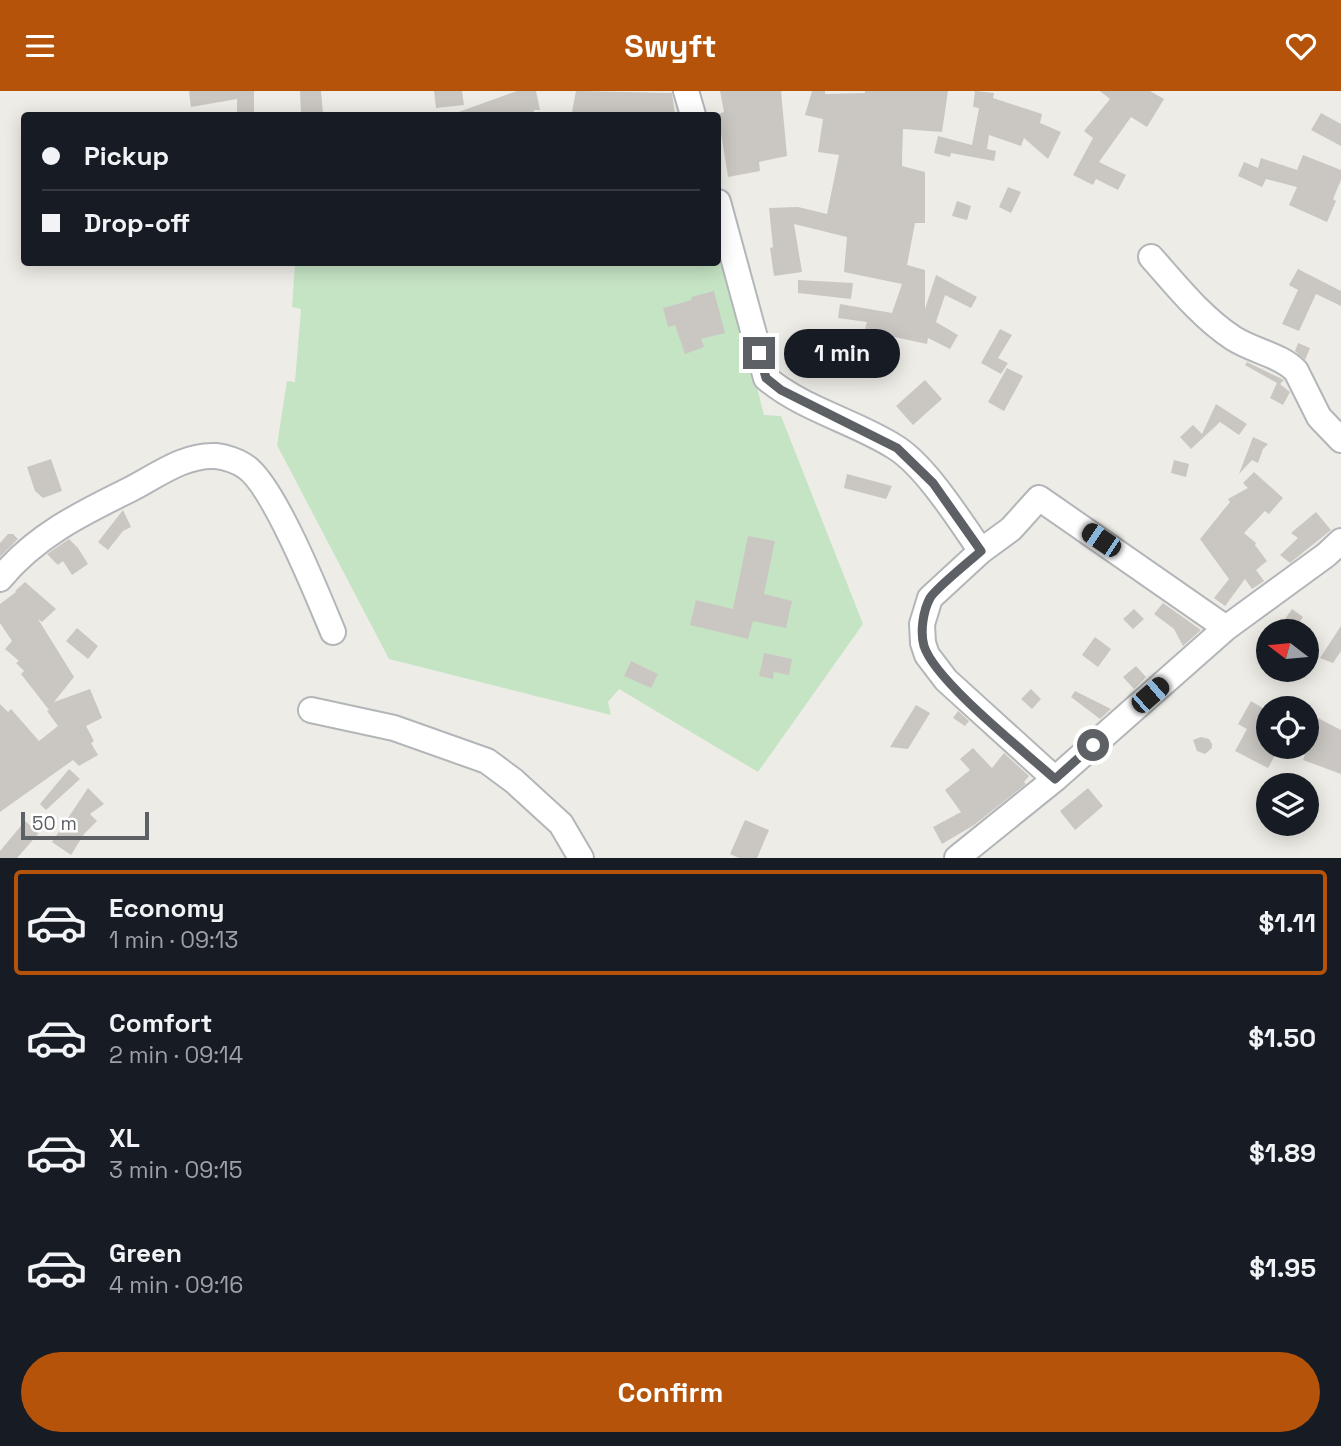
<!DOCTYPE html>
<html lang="en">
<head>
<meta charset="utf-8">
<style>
	body { margin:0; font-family:"Space Grotesk",sans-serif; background:#20242c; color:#f1f3f6; height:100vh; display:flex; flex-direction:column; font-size:26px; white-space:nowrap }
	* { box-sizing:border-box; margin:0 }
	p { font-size:23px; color:#9ea1a6 }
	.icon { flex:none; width:38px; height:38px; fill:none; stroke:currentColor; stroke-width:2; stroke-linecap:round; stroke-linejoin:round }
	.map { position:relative; height:767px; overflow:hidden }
	.details { display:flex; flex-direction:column; background:#171b24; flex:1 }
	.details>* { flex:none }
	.banner { position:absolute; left:21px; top:21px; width:700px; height:154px; border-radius:7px; box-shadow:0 4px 18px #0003; display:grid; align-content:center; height:154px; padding:0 21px; background:#171b24 }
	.needle { width:46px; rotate:286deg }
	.controls { position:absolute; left:1256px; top:528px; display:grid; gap:14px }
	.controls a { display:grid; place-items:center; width:63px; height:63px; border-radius:50%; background:#171b24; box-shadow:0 4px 18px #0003; font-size:35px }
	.scale { position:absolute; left:21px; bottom:18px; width:128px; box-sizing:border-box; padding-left:7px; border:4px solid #5d6165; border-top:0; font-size:19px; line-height:24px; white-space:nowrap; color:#5d6165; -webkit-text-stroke:5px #fff; paint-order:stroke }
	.end { position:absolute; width:32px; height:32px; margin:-16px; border:9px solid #5d6165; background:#fff; box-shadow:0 0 0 4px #fff }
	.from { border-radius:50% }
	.bubble { position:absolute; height:49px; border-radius:24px; background:#171b24; box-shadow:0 4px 18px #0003; font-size:23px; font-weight:800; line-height:49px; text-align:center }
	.car { position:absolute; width:21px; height:42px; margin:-21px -10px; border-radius:9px; box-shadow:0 0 5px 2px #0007; background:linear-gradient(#222 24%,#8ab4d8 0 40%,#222 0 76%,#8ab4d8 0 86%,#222 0) }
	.banner b { display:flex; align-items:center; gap:24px; height:66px; font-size:26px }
	.banner b+b { border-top:2px solid #363941 }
	.banner i { width:18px; height:18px; background:#f1f3f6 }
	ul { padding:12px 0 0; list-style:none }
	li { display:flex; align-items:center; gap:21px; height:105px; margin:0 14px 10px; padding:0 7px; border:4px solid transparent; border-radius:7px }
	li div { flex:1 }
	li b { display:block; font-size:26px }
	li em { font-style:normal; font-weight:800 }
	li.active { border-color:#b45309 }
	li>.icon { width:63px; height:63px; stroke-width:1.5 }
	.button { display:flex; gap:14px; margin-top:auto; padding:14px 21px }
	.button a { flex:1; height:80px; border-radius:42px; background:#b45309; color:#fff; font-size:28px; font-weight:800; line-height:80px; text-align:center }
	header { display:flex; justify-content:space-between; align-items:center; height:91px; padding:0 21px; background:#b45309; color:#fff; font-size:32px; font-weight:800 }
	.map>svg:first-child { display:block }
</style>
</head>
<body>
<header><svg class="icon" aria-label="menu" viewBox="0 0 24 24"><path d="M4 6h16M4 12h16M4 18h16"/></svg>Swyft<svg class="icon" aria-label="heart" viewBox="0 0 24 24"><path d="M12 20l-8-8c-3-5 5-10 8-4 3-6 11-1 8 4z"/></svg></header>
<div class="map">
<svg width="1341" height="767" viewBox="0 0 1341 767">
	<rect width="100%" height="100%" fill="#eeece6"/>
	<path fill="#c5e4c4" d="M 718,145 L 764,324 L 781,325 L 863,533 L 758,681 L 619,598 L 608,611 L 611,624 L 389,568 L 277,354 L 287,290 L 295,291 L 301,218 L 292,216 L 295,172 L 718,172 Z"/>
	<path fill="#cac7c2" d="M 189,0 L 254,0 L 254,24 L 237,24 L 237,8 L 191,16 Z
		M 300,0 L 321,0 L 323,23 L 301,24 Z
		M 434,0 L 462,0 L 464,14 L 436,17 Z
		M 517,0 L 536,0 L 540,19 L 534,19 L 533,24 L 453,24 L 453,23 Z
		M 576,0 L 672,2 L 675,24 L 592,24 L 592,21 L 572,21 Z
		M 720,0 L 781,0 L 787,65 L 759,71 L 760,80 L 728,86 L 718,23 L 724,21 Z
		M 812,0 L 825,0 L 825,3 L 865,2 L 865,0 L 948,0 L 942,41 L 903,38 L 902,67 L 902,75 L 925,81 L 925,132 L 915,132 L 907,174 L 925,179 L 925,218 L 936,184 L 977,206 L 971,217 L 945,204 L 936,231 L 958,244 L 950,258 L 928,247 L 927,253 L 876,242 L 865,238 L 867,231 L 838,227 L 840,213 L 892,222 L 902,193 L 844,181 L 847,146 L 794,133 L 802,181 L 774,185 L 770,157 L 773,156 L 769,117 L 798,116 L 827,123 L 839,64 L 818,61 L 823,28 L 805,24 Z
		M 975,0 L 994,2 L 993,7 L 1042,23 L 1040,32 L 1061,41 L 1048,68 L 1024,47 L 1021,55 L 989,44 L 987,58 L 996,60 L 994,70 L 951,62 L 950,66 L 934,62 L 938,45 L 972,54 L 979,17 L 973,16 Z
		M 1100,0 L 1150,0 L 1164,8 L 1147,36 L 1131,26 L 1099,71 L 1126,84 L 1118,99 L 1096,88 L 1093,94 L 1073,84 L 1093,47 L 1084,40 L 1110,8 Z
		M 1321,22 L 1341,33 L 1341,55 L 1311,39 Z
		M 1303,64 L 1341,79 L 1341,89 L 1333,108 L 1336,110 L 1327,131 L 1289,114 L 1297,96 L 1266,88 L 1262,96 L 1238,85 L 1244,71 L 1258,77 L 1261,67 L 1297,79 Z
		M 1008,96 L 1021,101 L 1011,122 L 999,116 Z
		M 957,110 L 971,115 L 967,129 L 952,125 Z
		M 1298,178 L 1341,200 L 1341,215 L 1316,203 L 1299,240 L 1282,233 L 1298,199 L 1289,194 Z
		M 798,189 L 853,192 L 851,208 L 798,202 Z
		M 714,200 L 725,242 L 701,248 L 704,256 L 685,263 L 675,234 L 668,236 L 663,217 L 692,209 L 691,206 Z
		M 1000,238 L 1012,244 L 998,267 L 1008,272 L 1001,283 L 981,272 Z
		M 1298,252 L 1310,257 L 1305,269 L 1295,260 Z
		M 805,262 L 824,264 L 822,281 L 803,279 Z
		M 863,269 L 876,273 L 872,287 L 858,283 Z
		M 1247,271 L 1284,289 L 1280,293 L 1290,301 L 1283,314 L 1270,307 L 1277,292 L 1245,274 Z
		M 1007,277 L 1023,285 L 1004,320 L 988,311 Z
		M 925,289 L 942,308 L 913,334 L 896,315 Z
		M 1216,313 L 1247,333 L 1239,344 L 1220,331 L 1191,358 L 1180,346 L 1193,334 L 1202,343 Z
		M 1253,346 L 1268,353 L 1263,358 L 1258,372 L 1252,369 L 1239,383 Z
		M 51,368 L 62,400 L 43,407 L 35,400 L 27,376 Z
		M 1174,369 L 1189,373 L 1186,386 L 1171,382 Z
		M 1254,381 L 1283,407 L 1269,423 L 1265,420 L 1244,442 L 1256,452 L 1255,454 L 1267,470 L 1256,479 L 1264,490 L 1252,498 L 1245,488 L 1225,515 L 1214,507 L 1229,488 L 1200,448 L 1230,411 L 1228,408 L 1248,397 L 1243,392 Z
		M 847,383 L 892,395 L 886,408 L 844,397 Z
		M 123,419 L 131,436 L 123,440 L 108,459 L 98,451 Z
		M 1316,421 L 1331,439 L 1290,472 L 1280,464 L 1298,447 L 1291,442 Z
		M 8,443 L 13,443 L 18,448 L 0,466 L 0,452 Z
		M 748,445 L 775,450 L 764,503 L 792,510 L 786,537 L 753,530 L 748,548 L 690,534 L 696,509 L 733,518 Z
		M 69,448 L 78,457 L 88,473 L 72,484 L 63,470 L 58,474 L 47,463 Z
		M 25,491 L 56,518 L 42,531 L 38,528 L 74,586 L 54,611 L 90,598 L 102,627 L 86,635 L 94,650 L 91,652 L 98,664 L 79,675 L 73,669 L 0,721 L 0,613 L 8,621 L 11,618 L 39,650 L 58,635 L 47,620 L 49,619 L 21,583 L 24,580 L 16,572 L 19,570 L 5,558 L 12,550 L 0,532 L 0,513 L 16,501 L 15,500 Z
		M 1163,512 L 1201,539 L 1183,555 L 1174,538 L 1154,523 Z
		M 1134,518 L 1144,528 L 1133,538 L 1123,528 Z
		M 1292,518 L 1303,526 L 1292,541 L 1276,541 Z
		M 1341,535 L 1341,560 L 1333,572 L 1320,567 Z
		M 77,537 L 98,555 L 88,568 L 66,550 Z
		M 1095,546 L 1111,558 L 1098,576 L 1082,564 Z
		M 764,562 L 792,568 L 789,584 L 774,581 L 773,588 L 759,585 Z
		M 631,570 L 658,583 L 651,597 L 624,585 Z
		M 1136,575 L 1146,586 L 1134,598 L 1123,586 Z
		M 1031,598 L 1041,608 L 1032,618 L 1021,608 Z
		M 1075,600 L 1111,618 L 1100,628 L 1071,606 Z
		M 1251,610 L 1269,621 L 1269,656 L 1279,657 L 1268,677 L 1235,660 L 1247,638 L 1238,633 Z
		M 916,614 L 930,622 L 908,658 L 890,656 Z
		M 958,620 L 969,630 L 965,635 L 953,627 Z
		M 1318,627 L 1341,639 L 1341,683 L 1303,669 Z
		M 1201,646 L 1209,648 L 1212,653 L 1212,657 L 1205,663 L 1197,660 L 1193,649 Z
		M 973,657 L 992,677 L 1004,662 L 1029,685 L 1024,691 L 1026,693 L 974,734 L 942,753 L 933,736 L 961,721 L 945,699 L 970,679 L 960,668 Z
		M 69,678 L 80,688 L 46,719 L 40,713 Z
		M 88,697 L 104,713 L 90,723 L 97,730 L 84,743 L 71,764 L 52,751 Z
		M 1088,697 L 1103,715 L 1075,739 L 1060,720 Z
		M 745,729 L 769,739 L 757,767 L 739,767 L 730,763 Z
		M 25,730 L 39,742 L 17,767 L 0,767 L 0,760 Z"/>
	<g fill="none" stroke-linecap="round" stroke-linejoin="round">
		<defs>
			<path id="minor" d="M 686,0 L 693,24
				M 718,111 L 766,287 C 804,319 854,330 895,356 C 926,375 960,430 981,460
				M 1151,166 C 1176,194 1201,226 1233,247 C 1253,260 1281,264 1296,280 L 1319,326 L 1341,349
				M 0,488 C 34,446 80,423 127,400 C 154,387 183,363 216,365 C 225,366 238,370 246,376 C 274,395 318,505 333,541
				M 311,619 L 394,637 L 487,670 L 514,690 L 561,733 L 581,767
				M 1055,688 L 946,589 L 927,564 L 923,552 L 922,533 L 930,507 L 981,460 L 1011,438 L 1039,407 L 1226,537
				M 957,767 L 1055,688 L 1226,537 L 1326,464 L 1341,450"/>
		</defs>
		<use href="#minor" stroke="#b3b6b9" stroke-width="28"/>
		<use href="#minor" stroke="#fff" stroke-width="24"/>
	</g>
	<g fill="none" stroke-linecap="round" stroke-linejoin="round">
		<path stroke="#5d6165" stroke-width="9" d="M 759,262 L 766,287 L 781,299 L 897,357 L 933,392 L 981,460 C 970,470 936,497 930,507 C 923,520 920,541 924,555 C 935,590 1024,660 1055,688 L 1093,654"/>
	</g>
</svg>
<div class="controls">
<a><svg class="needle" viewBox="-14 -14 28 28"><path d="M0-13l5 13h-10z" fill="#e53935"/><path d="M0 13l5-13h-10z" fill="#9ea1a6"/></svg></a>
<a><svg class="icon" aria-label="locate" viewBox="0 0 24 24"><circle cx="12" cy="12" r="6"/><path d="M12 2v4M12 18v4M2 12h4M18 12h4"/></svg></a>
<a><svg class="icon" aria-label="layers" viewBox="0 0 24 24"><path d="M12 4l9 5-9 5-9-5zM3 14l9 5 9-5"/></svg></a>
</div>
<div class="scale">50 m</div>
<i class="end from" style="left:1093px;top:654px"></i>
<i class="end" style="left:759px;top:262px"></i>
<div class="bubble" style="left:784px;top:238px;width:116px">1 min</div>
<i class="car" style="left:1101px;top:449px;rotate:304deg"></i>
<i class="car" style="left:1150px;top:604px;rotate:49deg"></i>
<div class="banner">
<b><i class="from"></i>Pickup</b>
<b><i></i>Drop-off</b>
</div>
</div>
<section class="details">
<ul>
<li class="active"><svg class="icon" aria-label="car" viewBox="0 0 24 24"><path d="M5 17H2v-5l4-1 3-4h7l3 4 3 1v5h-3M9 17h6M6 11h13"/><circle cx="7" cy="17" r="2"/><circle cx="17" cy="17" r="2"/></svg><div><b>Economy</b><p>1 min · 09:13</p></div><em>$1.11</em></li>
<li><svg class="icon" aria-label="car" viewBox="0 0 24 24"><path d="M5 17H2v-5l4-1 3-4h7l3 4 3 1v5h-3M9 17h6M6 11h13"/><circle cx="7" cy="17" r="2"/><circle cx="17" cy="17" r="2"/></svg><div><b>Comfort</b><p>2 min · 09:14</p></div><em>$1.50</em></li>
<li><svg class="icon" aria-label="car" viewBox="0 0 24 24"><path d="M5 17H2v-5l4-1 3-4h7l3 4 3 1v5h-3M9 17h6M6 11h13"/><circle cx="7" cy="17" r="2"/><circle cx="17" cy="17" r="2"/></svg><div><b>XL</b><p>3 min · 09:15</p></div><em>$1.89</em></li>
<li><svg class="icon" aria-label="car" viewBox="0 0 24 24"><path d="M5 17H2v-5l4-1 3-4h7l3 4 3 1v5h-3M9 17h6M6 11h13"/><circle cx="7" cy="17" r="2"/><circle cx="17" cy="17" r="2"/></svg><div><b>Green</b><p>4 min · 09:16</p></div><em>$1.95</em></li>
</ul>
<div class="button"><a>Confirm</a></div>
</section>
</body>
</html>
